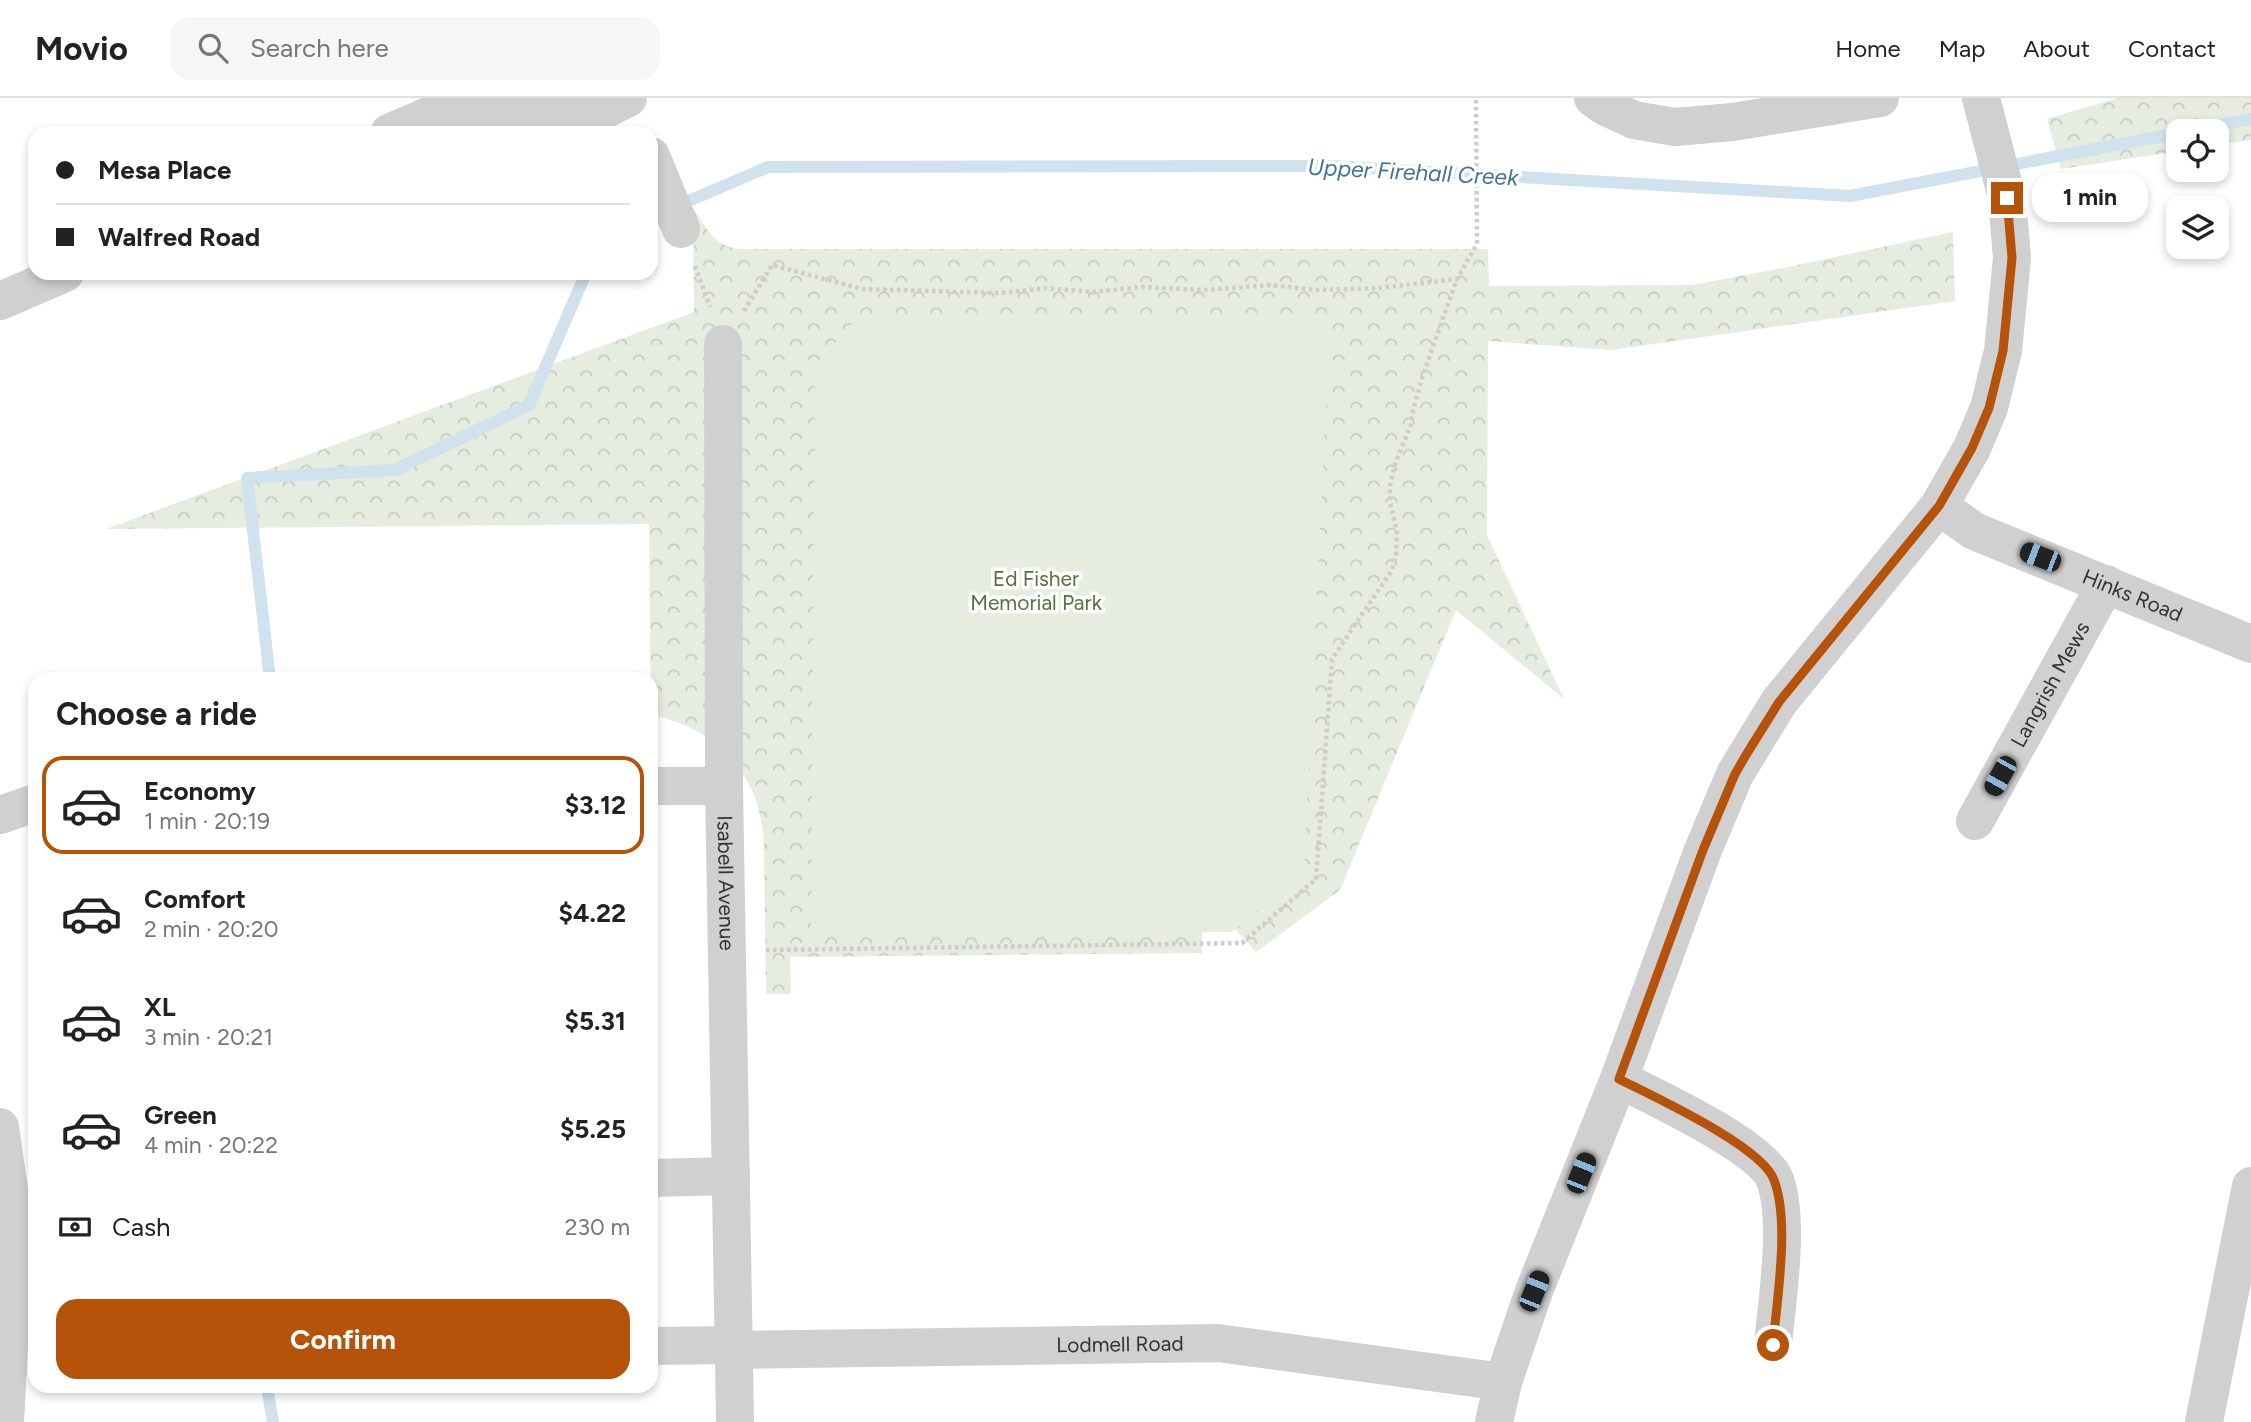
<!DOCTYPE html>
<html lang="en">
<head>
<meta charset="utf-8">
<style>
	body { margin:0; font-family:Figtree,sans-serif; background:#f6f6f6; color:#222; height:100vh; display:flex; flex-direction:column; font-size:26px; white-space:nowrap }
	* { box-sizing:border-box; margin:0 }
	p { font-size:23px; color:#767676 }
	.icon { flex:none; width:38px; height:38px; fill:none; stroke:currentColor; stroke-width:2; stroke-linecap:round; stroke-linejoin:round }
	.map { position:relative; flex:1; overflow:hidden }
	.sheet { position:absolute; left:28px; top:574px; width:630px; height:721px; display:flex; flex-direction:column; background:#fff; border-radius:21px; box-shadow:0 4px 10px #0003 }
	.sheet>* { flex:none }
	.banner { position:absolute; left:28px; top:28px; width:630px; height:154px; border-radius:21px; box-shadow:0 4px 10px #0003; display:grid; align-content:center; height:154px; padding:0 28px; background:#fff }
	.controls { position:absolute; left:2166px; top:21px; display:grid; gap:14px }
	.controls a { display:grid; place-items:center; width:63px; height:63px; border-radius:14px; background:#fff; box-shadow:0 4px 10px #0003; font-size:35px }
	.end { position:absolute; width:32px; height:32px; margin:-16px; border:9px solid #b45309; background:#fff; box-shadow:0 0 0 4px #fff }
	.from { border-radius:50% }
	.bubble { position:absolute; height:49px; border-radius:21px; background:#fff; box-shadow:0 4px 10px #0003; font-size:23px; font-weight:700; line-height:49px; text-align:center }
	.car { position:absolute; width:21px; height:42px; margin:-21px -10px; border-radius:9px; box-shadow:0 0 5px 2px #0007; background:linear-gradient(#222 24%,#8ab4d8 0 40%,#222 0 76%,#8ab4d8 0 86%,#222 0) }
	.banner b { display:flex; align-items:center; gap:24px; height:66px; font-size:26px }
	.banner b+b { border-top:2px solid #e0e0e0 }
	.banner i { width:18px; height:18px; background:#222 }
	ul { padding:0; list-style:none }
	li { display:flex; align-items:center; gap:21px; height:98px; margin:0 14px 10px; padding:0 14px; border:4px solid transparent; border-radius:21px }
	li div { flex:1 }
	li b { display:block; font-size:26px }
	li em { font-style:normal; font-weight:700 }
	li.current { border-color:#b45309 }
	li>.icon { width:63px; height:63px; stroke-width:1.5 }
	h2 { padding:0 28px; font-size:32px; line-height:84px }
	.pay { display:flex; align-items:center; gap:18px; height:77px; padding:0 28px; font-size:26px }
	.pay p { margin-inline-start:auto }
	.button { display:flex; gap:14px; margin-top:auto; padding:14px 28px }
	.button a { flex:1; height:80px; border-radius:21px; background:#b45309; color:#fff; font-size:28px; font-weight:700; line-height:80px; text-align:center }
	header { display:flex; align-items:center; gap:42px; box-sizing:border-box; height:98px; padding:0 35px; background:#fff; border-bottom:2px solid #e0e0e0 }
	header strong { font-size:33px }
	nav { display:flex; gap:38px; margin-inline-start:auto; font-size:24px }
	.search { width:490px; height:63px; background:#f6f6f6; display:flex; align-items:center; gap:18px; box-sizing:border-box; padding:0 24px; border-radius:21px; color:#767676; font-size:26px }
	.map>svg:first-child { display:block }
</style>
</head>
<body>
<header>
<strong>Movio</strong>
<div class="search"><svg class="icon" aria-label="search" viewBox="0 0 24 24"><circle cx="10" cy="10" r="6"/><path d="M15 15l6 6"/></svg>Search here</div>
<nav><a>Home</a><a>Map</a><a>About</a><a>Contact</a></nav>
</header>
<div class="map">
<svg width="2251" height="1324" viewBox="0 0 2251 1324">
	<defs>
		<pattern id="park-crowns" width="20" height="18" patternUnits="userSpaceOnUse" patternTransform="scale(1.75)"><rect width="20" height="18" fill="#e6ecdf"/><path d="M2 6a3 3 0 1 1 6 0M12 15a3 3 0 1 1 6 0" fill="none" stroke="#c6cbc0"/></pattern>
	</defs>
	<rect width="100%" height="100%" fill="#fff"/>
	<path fill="url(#park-crowns)" d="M 2117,0 L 2251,0 L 2251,42 L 2217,47 L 2217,33 L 2179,33 L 2179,53 L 2061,71 L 2047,21 Z
		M 693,110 C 706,129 714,148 739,151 L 1488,151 L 1489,188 L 1693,187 L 1788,169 L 1953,134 L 1955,203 L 1611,252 L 1488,243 L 1487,437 L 1564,601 L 1456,512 L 1340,792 L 1256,854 L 1202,794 L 1202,855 L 790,859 L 791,896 L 766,896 L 764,745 C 760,676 718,630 651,617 L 649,426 L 106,431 L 694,214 Z"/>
	<path fill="#e6ecdf" d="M 1330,219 L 1304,772 L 1232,834 L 811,837 L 815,268 L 855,222 Z"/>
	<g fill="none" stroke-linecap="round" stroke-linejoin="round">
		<path stroke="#cfe2ee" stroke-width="12" d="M 2187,33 L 2251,21
			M 651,119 L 768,69 L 1331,68 L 1850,98 L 2179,35
			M 270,581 L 247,380 L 395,372 L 529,307 L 586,175
			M 267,1288 L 273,1324"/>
		<path stroke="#cdcdcd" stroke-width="4.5" stroke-dasharray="3.5 3.5" stroke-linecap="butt" d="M 695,168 L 710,209
			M 744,213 L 772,167 L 862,191 L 1000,195 L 1047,190 L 1093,194 L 1142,189 L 1205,192 L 1270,187 L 1317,192 L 1379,190 L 1457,181
			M 766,852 L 1242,845 L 1316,781 L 1332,561 L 1392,472 L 1396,457 L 1397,433 L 1390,404 L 1390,388 L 1396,363 L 1411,327 L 1413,312 L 1423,277 L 1457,181 L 1477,146 L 1476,0"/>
		<g stroke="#d0d0d0" stroke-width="38">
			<path d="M 1593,0 L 1604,8 L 1634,22 L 1675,29 L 1733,24 L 1880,0"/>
			<path d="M 389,35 L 442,12 L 600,14 L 628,0"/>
			<path d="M 651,58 L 681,131"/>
			<path d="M 0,203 L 65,175"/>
			<path id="s1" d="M 723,246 L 724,688 L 735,1324"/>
			<path id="s2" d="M 1939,408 L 1974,433 L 2251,546"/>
			<path d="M 651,688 L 724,688"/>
			<path d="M 0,717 L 35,705"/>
			<path id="s3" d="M 1975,723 L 2106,486"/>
			<path d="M 1619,981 C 1652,998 1762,1048 1775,1082 C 1790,1124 1777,1201 1773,1247"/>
			<path d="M 0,1029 L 15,1134 L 5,1324"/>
			<path d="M 651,1080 L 731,1078"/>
			<path d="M 651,1248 L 734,1247"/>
			<path id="s4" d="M 735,1252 L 1218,1245 L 1503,1284"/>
			<path d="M 1494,1324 L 1503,1284 L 1534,1193 L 1619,981 L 1703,752 L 1735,676 L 1779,604 L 1939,408 L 1972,350 L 1989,310 L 2003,253 L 2012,160 L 2007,100 L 1981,0"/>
			<path d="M 2204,1324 L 2251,1088"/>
		</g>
	</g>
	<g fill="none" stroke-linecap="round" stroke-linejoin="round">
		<path stroke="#b45309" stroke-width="9" d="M 1773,1247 C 1777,1200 1790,1124 1774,1082 C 1762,1048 1652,998 1619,981 L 1703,752 L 1735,676 L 1746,657 L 1779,604 L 1939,408 L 1972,350 L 1989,310 L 2003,253 L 2012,160 L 2007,100"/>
	</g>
	<g text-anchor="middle" stroke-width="7" stroke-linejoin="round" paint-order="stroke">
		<g font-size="21" fill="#56703f" stroke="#fff">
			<text x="1036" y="488">Ed Fisher<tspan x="1036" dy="24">Memorial Park</tspan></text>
		</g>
		<g font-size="21" fill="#333" stroke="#fff">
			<text dy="7" stroke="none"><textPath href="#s2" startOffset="214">Hinks Road</textPath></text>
			<text dy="7" stroke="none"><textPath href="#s3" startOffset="156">Langrish Mews</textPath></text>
			<text dy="7" stroke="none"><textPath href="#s1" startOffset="539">Isabell Avenue</textPath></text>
			<text dy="7" stroke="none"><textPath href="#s4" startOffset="385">Lodmell Road</textPath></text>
		</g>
		<g font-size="23" font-style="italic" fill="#3f7597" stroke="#fff">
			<text transform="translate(1413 74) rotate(3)" y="8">Upper Firehall Creek</text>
		</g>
	</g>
</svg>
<div class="controls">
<a><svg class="icon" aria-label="locate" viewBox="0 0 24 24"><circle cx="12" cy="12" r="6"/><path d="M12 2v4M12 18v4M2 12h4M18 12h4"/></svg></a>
<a><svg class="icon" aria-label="layers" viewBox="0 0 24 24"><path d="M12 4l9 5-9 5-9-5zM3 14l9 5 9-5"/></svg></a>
</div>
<i class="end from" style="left:1773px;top:1247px"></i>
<i class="end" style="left:2007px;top:100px"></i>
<div class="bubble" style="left:2032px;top:75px;width:116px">1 min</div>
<i class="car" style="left:2040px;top:459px;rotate:291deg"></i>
<i class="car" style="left:2000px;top:678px;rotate:209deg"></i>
<i class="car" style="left:1581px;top:1075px;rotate:22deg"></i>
<i class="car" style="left:1534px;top:1193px;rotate:22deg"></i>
<div class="banner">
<b><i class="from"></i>Mesa Place</b>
<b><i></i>Walfred Road</b>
</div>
<section class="sheet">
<h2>Choose a ride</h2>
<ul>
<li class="current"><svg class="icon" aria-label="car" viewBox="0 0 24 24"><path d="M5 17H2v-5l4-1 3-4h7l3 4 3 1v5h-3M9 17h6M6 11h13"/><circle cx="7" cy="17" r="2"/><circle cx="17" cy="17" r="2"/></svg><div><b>Economy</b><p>1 min · 20:19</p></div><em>$3.12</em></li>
<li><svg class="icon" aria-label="car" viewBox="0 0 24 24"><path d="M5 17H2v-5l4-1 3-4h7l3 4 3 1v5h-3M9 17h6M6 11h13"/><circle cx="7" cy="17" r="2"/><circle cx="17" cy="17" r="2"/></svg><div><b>Comfort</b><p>2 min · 20:20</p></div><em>$4.22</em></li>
<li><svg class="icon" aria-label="car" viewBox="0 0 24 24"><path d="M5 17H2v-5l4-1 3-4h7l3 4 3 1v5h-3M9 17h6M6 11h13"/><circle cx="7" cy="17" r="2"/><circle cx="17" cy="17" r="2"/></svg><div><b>XL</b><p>3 min · 20:21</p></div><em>$5.31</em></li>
<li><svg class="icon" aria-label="car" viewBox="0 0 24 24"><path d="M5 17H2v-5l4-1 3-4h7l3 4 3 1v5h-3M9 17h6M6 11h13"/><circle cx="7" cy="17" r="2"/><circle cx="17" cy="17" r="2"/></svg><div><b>Green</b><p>4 min · 20:22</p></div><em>$5.25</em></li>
</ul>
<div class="pay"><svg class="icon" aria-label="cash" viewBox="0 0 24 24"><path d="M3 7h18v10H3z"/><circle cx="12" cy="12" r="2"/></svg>Cash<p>230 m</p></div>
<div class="button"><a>Confirm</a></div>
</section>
</div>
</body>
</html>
